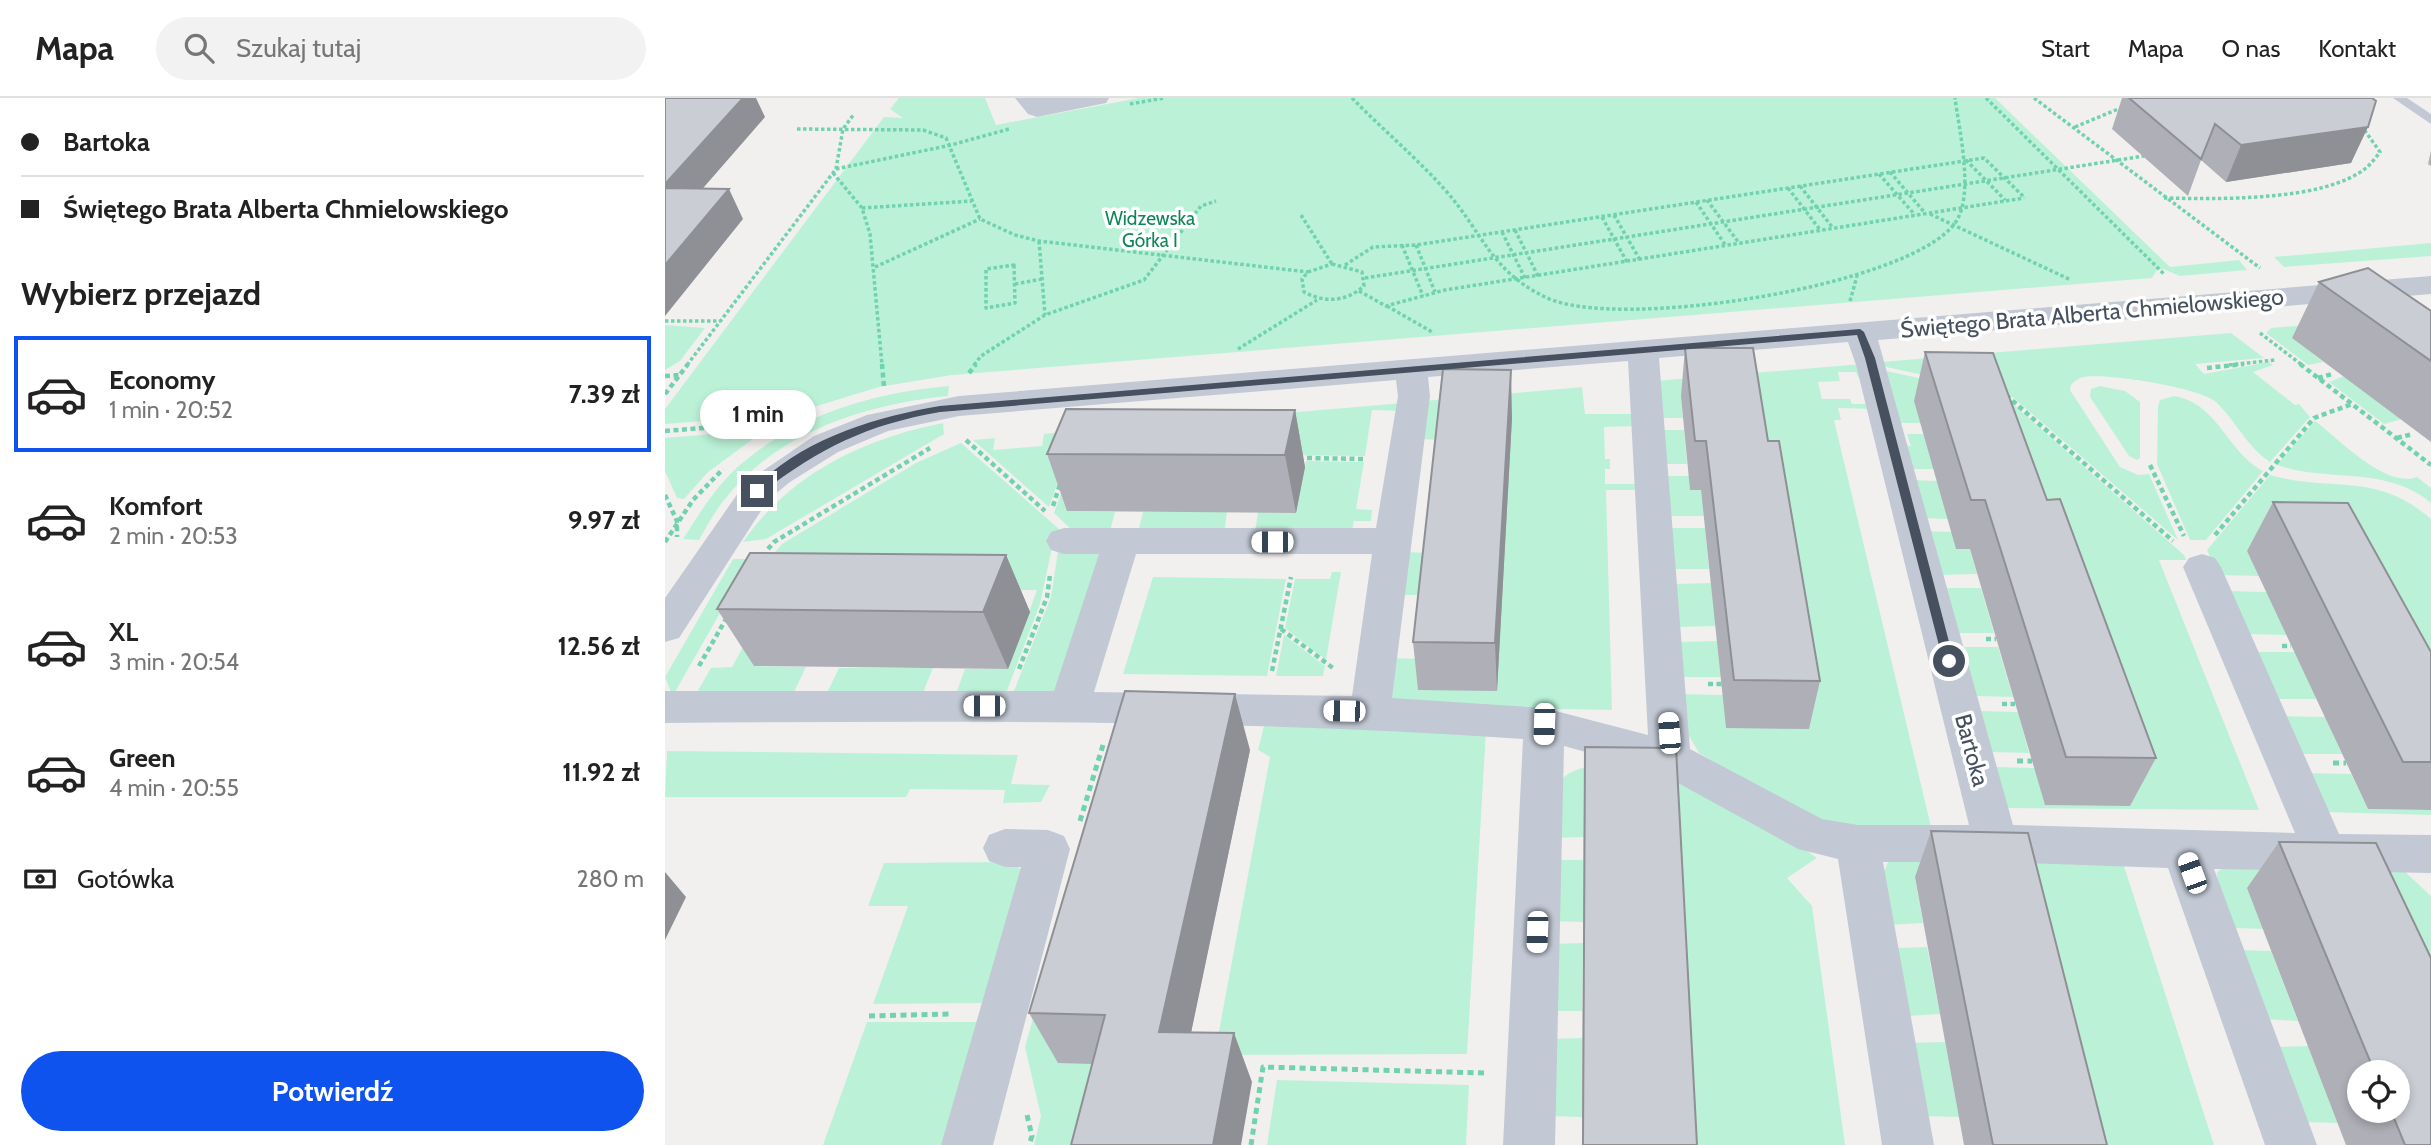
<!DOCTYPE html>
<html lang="pl">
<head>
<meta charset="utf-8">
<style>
	body { margin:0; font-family:Cabin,sans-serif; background:#f2f2f2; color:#222; height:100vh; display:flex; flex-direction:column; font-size:26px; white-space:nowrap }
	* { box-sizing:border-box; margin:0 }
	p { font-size:23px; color:#767676 }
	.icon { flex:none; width:38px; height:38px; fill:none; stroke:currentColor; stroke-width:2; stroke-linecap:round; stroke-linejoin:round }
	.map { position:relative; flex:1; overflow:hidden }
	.panel { display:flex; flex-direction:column; background:#fff; width:665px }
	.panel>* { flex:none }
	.top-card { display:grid; align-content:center; height:154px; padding:0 21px; background:#fff }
	.fabs { position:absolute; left:1682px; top:962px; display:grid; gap:14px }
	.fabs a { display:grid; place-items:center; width:63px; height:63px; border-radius:50%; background:#fff; box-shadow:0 4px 10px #0003; font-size:35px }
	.end { position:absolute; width:32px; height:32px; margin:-16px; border:9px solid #46505e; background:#fff; box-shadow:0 0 0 4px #fff }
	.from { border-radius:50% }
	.bubble { position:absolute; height:49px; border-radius:24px; background:#fff; box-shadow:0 4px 10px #0003; font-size:23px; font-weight:700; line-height:49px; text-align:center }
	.car { position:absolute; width:21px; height:42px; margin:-21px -10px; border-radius:9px; box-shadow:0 0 5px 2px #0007; background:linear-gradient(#fff 24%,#345 0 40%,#fff 0 76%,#345 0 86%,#fff 0) }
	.top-card b { display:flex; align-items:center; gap:24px; height:66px; font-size:26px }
	.top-card b+b { border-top:2px solid #e0e0e0 }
	.top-card i { width:18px; height:18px; background:#222 }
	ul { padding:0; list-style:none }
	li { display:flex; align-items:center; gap:21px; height:116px; margin:0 14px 10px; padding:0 7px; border:4px solid transparent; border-radius:0px }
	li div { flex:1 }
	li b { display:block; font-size:26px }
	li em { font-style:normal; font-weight:700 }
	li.current { border-color:#0e53ee }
	li>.icon { width:63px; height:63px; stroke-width:1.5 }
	h2 { padding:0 21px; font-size:32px; line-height:84px }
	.pay { display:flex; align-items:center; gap:18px; height:77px; padding:0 21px; font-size:26px }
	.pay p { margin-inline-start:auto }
	.action { display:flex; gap:14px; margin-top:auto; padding:14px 21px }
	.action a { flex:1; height:80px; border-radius:42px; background:#0e53ee; color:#fff; font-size:28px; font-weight:700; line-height:80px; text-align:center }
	header { display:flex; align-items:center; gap:42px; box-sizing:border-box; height:98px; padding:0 35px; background:#fff; border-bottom:2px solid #e0e0e0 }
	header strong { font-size:33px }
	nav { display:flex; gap:38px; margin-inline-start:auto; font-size:24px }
	.search { width:490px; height:63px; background:#f2f2f2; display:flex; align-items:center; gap:18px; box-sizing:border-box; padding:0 24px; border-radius:38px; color:#767676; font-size:26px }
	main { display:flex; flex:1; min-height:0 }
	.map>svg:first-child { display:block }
</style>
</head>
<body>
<header>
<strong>Mapa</strong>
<div class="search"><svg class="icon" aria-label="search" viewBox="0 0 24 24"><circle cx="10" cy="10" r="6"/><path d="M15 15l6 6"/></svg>Szukaj tutaj</div>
<nav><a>Start</a><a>Mapa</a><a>O nas</a><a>Kontakt</a></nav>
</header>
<main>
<section class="panel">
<div class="top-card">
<b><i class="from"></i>Bartoka</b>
<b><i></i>Świętego Brata Alberta Chmielowskiego</b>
</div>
<h2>Wybierz przejazd</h2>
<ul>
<li class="current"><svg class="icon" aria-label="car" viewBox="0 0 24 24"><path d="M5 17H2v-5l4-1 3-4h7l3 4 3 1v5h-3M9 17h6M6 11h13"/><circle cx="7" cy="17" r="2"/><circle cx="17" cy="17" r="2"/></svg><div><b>Economy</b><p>1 min · 20:52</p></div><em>7.39 zł</em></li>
<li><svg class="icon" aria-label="car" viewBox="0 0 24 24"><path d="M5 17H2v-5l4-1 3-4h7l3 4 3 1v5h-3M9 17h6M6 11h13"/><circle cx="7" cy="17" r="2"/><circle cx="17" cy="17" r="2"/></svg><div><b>Komfort</b><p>2 min · 20:53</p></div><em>9.97 zł</em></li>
<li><svg class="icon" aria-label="car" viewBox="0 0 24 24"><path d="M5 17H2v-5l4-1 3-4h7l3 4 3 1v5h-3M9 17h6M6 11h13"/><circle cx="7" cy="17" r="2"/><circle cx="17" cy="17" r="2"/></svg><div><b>XL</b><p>3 min · 20:54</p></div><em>12.56 zł</em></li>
<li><svg class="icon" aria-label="car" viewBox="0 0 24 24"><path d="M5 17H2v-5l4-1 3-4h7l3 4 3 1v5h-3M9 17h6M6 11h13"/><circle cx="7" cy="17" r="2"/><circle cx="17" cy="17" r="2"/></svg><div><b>Green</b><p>4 min · 20:55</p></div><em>11.92 zł</em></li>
</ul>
<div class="pay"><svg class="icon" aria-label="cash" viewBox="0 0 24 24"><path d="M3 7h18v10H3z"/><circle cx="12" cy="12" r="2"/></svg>Gotówka<p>280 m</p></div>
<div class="action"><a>Potwierdź</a></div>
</section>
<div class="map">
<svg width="1766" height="1047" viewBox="0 0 1766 1047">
	<rect width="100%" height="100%" fill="#f2f0ef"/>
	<path fill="#bbf2d7" d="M 234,0 L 320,0 L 331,27 L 474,0 L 1330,0 L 1505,169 L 1574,162 L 1582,172 L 1515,178 L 1498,171 L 1492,172 L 1487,180 L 287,277 L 214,289 L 126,316 L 0,326 L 0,311 L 219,19 L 238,20 L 225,11 Z
		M 1766,145 L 1766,158 L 1619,169 L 1609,159 Z
		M 1691,223 L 1628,240 L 1658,264 L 1643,267 L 1601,235 L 1606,230 Z
		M 0,227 L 40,230 L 15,263 L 0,272 Z
		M 1566,235 L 1599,260 L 1530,266 L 1539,276 L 1604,264 L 1608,267 L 1588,274 L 1630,307 L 1634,306 L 1645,319 L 1605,364 C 1582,349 1571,323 1551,304 C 1535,290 1442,275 1419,279 C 1413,280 1410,283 1406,287 L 1405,292 L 1455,369 L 1473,377 L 1484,376 L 1513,442 L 1344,296 L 1217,268 L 1216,264 Z
		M 1197,266 L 1200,279 L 1193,279 L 1191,274 L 1173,274 L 1175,283 L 1153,284 L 1157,301 L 1185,301 L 1187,306 L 1207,306 L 1208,311 L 1173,310 L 1176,322 L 1169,322 L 1267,733 L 1228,732 L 1144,721 L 1034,655 L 1024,638 L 1015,596 L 1058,597 L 1062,630 L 1144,630 L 1016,298 L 1018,320 L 994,320 L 990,283 Z
		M 1217,272 L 1340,299 L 1519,457 L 1521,462 L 1494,462 L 1594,712 L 1335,710 L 1331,669 L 1369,670 L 1465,708 L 1256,325 L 1232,325 Z
		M 1679,278 L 1737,321 L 1719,326 L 1664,284 Z
		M 284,288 L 283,298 C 202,306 112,334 60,401 C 50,413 42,428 34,442 L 18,441 C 36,413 54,383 81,362 C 137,315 213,294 284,288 Z
		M 1435,288 L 1460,293 L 1475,304 L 1475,360 L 1472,362 L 1464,358 L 1425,299 L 1426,291 Z
		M 917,289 L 920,316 L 972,316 L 973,328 L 939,329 L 940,361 L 945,361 L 945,371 L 940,371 L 940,386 L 976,386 L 977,392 L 941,392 L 947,612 L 737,608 L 722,599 L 726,560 L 756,561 L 779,342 L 754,341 L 760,303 Z
		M 1509,298 C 1553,305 1562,354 1598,373 L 1541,442 L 1525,442 L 1492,366 L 1493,308 L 1495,302 Z
		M 739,305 L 737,313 L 707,312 L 700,358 L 606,357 L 402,413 L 450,414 L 445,433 L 410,435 L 389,415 L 418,332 Z
		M 1650,323 C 1674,341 1721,391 1752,379 L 1766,390 L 1766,405 C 1721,367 1664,385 1612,367 Z
		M 278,325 L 279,336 L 101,441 L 78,444 C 126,375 198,341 278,325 Z
		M 95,332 L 95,336 L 43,374 L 19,401 L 12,400 L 0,373 L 0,340 Z
		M 995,332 L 1019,332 L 1022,366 L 998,366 Z
		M 411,333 L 384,409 L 308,342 L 330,340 L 328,352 L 377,348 L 379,336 Z
		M 1242,336 L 1259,336 L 1269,371 L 1243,371 L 1238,348 L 1246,348 Z
		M 296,345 L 394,431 L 387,450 L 375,506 L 340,598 L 290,598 L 300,571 L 343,571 L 372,492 L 331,492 L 89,568 L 141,569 L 128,596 L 32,594 L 46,570 L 67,569 L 89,529 L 107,458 L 117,446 L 251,365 Z
		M 641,363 L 699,364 L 691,411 L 707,412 L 706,423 L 689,423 L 686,437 L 590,435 L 593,414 L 631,415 Z
		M 1605,377 C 1668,395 1711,373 1766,421 L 1766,669 L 1583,453 L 1594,478 L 1553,477 L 1542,452 Z
		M 998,378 L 1024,378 L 1025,392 L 1036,392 L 1039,418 L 1001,418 Z
		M 1246,382 L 1272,383 L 1283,421 L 1257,420 Z
		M 478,414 L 562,414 L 559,436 L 473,434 Z
		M 1002,430 L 1040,430 L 1044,471 L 1005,471 Z
		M 1260,433 L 1287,434 L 1291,451 L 1305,451 L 1312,476 L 1276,477 Z
		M 393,453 L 432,454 L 435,459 L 390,595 L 347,598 L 386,499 Z
		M 740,454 L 767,455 L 763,497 L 734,497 Z
		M 68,461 L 82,461 L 84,464 L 10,594 L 6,594 L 0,579 Z
		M 667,474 L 676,474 L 661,562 L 620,530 L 630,481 L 665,481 Z
		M 488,479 L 621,481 L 602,578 L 458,576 Z
		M 1046,485 L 1051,528 L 1012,529 L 1007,486 Z
		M 1282,490 L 1316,490 L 1329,535 L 1294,535 Z
		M 1560,493 L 1602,494 L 1622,537 L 1579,536 Z
		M 619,537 L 660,568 L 658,578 L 611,578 Z
		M 1052,543 L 1056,579 L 1015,579 L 1012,544 Z
		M 1298,549 L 1333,549 L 1348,599 L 1310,598 Z
		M 1587,554 L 1630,554 L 1652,601 L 1606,601 Z
		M 174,570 L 268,570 L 257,597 L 161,597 Z
		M 1315,613 L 1353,614 L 1364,655 L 1324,654 Z
		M 1613,618 L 1660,619 L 1677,656 L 1631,656 Z
		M 599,628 L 821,633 L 802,956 L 521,957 L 546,944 L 554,933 L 605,659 L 593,652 Z
		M 2,653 L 353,657 L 346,686 L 385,687 L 376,704 L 338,705 L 340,692 L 245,691 L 241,699 L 0,699 Z
		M 917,670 C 937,670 962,666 981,671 C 1043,686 1101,723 1152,760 L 1122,780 L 1147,808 L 1180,1047 L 1023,1047 L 919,739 L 886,740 C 888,707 880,681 917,670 Z
		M 1640,675 L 1686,676 L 1703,711 L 1766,712 L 1766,717 L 1657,714 Z
		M 1237,759 L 1458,765 L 1549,1047 L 1404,1047 L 1250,780 L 1258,825 L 1223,827 L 1217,778 L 1223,764 Z
		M 885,762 L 918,762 L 918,824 L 885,823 Z
		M 346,764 L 358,773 L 322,905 L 208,906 L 243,808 L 203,808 L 219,765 Z
		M 1562,768 L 1737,771 L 1766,798 L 1766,997 L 1598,831 L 1568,830 L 1553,793 L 1552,774 Z
		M 918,845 L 917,913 L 884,913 L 885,846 Z
		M 1262,849 L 1275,916 L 1242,918 L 1230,850 Z
		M 1575,852 L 1606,853 L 1633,923 L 1601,921 Z
		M 386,855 L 464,966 L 445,1047 L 369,1047 L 376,1018 L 360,949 Z
		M 202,924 L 317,924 L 277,1047 L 158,1047 Z
		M 917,940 L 917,1019 L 881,1018 L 884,941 Z
		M 1280,944 L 1294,1019 L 1256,1018 L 1241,945 Z
		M 1643,948 L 1673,1025 L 1638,1024 L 1610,949 Z
		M 612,982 L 804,987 L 801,1047 L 602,1047 Z"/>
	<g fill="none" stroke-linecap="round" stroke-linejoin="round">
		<path stroke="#71d2af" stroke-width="3.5" stroke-dasharray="3.5 2.5" stroke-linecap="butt" d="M 687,0 C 718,32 752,60 781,93 C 818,135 825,172 880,199 C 949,234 1244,189 1290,125 C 1310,98 1294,32 1290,0
			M 1321,0 L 1499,176
			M 1369,0 L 1595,170
			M 465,6 L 499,0
			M 1410,29 L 1458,9
			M 132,31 L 258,32 L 281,40 L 315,121 L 350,137 L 374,143 L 643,174
			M 1301,62 L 1340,102
			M 171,71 L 286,47 L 344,31
			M 1225,74 L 1260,115
			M 168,75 L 197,110 L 205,136 L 217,267
			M 1214,76 L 1250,117
			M 1135,88 L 1168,130
			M 1123,90 L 1156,133
			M 1499,100 C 1551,101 1659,104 1701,70 C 1706,66 1711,59 1715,54 L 1698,30
			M 1042,102 L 1074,145
			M 1031,104 L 1061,148
			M 197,110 L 307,103
			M 1265,116 L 1406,182
			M 636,117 L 667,166
			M 949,117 L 975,162
			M 937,119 L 962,164
			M 850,132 L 873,178
			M 837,134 L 860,180
			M 374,143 L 380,217
			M 737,147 L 758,198
			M 751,147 L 770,194
			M 667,166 L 697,174 L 699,188 C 681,204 660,205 639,194 L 637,181 L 643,174 Z
			M 349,167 L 350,205 L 321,210 L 321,171 Z
			M 680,167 L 708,149 L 751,147 L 1319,60 L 1360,100
			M 210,169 L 315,121
			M 700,180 L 1479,58
			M 350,186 L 377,181
			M 694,193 L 721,208 L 780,192 L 1359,100
			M 1185,203 L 1192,178
			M 722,208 L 769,235
			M 0,223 L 55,223
			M 1595,235 L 1637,267
			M 573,251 L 652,202
			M 22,267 L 171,71 L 178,31 L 189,16
			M 309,267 L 316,258 L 380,217 L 479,182 L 536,108 L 551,103
			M 1564,267 L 1610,262"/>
		<path stroke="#71d2af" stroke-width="4.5" stroke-dasharray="5 3.5" stroke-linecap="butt" d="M 217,266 L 219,289
			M 1635,266 L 1766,367
			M 1542,270 L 1579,266
			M 304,275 L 311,266
			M 0,278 L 14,277
			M 1653,280 L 1667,276
			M 0,296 L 23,266
			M 1341,297 L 1508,443
			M 0,333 L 127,323
			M 1732,340 L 1748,336
			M 301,342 L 380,413
			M 642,360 L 700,361
			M 1485,367 L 1519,438
			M 0,397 L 12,423 L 12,439
			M 388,408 L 395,386
			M 1550,437 L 1649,320 L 1687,306
			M 0,444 L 28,402 L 58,371
			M 103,451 L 109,444 L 265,350
			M 616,531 L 668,570
			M 1321,541 L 1331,541
			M 1617,548 L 1626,548
			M 34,568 L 61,521
			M 354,571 L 382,499 L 385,477
			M 607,573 L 626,479
			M 1043,586 L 1057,586
			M 1337,606 L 1350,606"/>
		<path stroke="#71d2af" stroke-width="5" stroke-dasharray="6 4.5" stroke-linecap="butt" d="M 1352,663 L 1367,663
			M 1668,665 L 1681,665
			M 415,723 L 438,647
			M 204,918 L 288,916
			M 362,1017 L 367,1038 L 364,1047
			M 586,1047 L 598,969 L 820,975"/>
		<path fill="#c2c9d5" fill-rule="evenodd" d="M 1728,0 L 1742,0 L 1766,16 L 1766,26 Z"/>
		<path fill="#c2c9d5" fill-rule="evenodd" d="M 350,0 L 444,0 L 441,5 L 372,19 L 363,16 Z
			M 1766,178 L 1766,196 L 1213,242 L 1348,727 L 1630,735 L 1518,469 L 1524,460 L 1537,456 L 1550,460 L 1556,469 L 1674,736 L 1766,737 L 1766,775 L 1549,771 L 1652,1047 L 1600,1047 L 1503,770 L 1331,764 L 1218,764 L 1269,1047 L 1217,1047 L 1173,761 L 1133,751 L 993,674 L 899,648 L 890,1047 L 838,1047 L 858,641 C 572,621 286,623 0,625 L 0,593 L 389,593 L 434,456 L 399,456 L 386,452 L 381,443 L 386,434 L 399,430 L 711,430 L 733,298 L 731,282 L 294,318 L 223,333 L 173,354 L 125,384 L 104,401 L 90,422 L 14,540 L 0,544 L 0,500 L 80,385 L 149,338 L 202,317 L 294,298 ZM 1183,244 L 1191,267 L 1304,727 L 1193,727 L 1157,721 L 1025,651 L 994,260 ZM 963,263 L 983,637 L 879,610 L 727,600 L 765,298 L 763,279 ZM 471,456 L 707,456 L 687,598 L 429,594 Z
			M 340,731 L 383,732 L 399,738 L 405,751 L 328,1047 L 276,1047 L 356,769 L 340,769 L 324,763 L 318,750 L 324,737 Z"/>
	</g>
	<path fill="#afb0b7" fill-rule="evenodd" d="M 1457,0 L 1707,0 L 1686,65 L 1561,84 L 1536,62 L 1523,98 L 1447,31 Z
		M 1766,53 L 1766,68 L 1763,66 Z
		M 1654,184 L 1766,213 L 1766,344 L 1627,240 Z
		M 1020,250 L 1103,343 L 1155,583 L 1144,631 L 1061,630 L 1036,392 L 1025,392 L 1016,298 Z
		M 1260,254 L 1382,402 L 1491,660 L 1465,708 L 1380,707 L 1305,451 L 1291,451 L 1249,303 Z
		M 630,312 L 640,369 L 631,415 L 402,413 L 382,356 Z
		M 847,320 L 832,593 L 753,592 L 748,544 Z
		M 1608,404 L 1766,554 L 1766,712 L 1703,711 L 1582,453 Z
		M 341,457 L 365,514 L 343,571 L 89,568 L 52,511 Z
		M 920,649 L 1032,1047 L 917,1047 L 919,696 Z
		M 585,652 L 526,934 L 587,984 L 427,966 L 393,965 L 364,915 Z
		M 1266,733 L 1442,1047 L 1299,1047 L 1250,779 Z
		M 1614,744 L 1711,745 L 1766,860 L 1766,1047 L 1681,1047 L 1582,790 ZM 1694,975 L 1732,975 L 1732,1013 L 1694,1013 Z"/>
	<path fill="#8e9095" d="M 78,0 L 91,0 L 100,19 L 12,120 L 0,97 L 0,86 Z
		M 1703,29 L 1686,65 L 1561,84 L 1576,47 Z
		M 64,91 L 78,121 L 0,218 L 0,167 Z
		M 846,272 L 847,320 L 832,593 L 830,545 Z
		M 630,312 L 640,369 L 631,415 L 620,357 Z
		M 341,457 L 365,514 L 343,571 L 318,514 Z
		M 570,596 L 585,652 L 516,983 L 494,934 Z
		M 0,774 L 21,799 L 0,842 Z
		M 569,935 L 587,984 L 576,1047 L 548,1047 Z"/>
	<path fill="#cbcdd5" stroke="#8e9095" stroke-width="2" d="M 0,0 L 78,0 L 0,86 Z
		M 1464,0 L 1707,0 L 1711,3 L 1703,29 L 1576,47 L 1550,26 L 1536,61 Z
		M 0,90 L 64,91 L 0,167 Z
		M 1703,170 L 1766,213 L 1766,263 L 1654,184 Z
		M 1020,250 L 1088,250 L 1103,343 L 1114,343 L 1155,583 L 1069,582 L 1041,343 L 1030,343 Z
		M 1260,254 L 1328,255 L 1382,402 L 1395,401 L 1491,660 L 1401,659 L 1320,402 L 1306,402 Z
		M 778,271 L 846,272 L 830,545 L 748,544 Z
		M 401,311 L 630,312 L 620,357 L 382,356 Z
		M 1608,404 L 1683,405 L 1766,554 L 1766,664 L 1738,664 Z
		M 85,455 L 341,457 L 318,514 L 52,511 Z
		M 460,593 L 570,596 L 494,934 L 569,935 L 548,1047 L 406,1047 L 440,917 L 364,915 Z
		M 920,649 L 1011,650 L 1032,1047 L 918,1047 Z
		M 1266,733 L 1363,735 L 1442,1047 L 1328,1047 Z
		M 1614,744 L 1711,745 L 1766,860 L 1766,1047 L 1740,1047 L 1726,1013 L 1732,1013 L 1732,975 L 1710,975 Z"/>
	<path fill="#46505e" d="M 1195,231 L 1199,234 L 1210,260 L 1289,563 L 1284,567 L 1278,563 L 1200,260 L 1192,237 L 275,314 C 201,327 155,350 96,395 L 87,393 C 133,342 210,319 275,308 Z"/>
	<g text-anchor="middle" stroke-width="7" stroke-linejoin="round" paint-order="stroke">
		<g font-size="19" fill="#11855a" stroke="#fff">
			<text x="485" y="127">Widzewska<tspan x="485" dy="22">Górka I</tspan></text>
		</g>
		<g font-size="23" fill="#46505e" stroke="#fff">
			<text transform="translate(1427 215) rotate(-5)" y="8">Świętego Brata Alberta Chmielowskiego</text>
			<text transform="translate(1307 652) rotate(75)" y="8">Bartoka</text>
		</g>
	</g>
</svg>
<div class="fabs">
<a><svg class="icon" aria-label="locate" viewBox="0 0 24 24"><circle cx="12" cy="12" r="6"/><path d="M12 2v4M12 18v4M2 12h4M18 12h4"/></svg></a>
</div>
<i class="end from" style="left:1284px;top:563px"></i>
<i class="end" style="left:92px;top:393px"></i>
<div class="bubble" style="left:35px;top:292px;width:116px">1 min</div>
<i class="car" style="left:607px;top:444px;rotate:270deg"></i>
<i class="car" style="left:319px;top:608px;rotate:270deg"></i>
<i class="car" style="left:679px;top:613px;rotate:271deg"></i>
<i class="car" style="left:879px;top:626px;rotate:182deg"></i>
<i class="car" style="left:1004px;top:635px;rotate:356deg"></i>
<i class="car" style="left:1527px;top:775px;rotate:340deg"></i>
<i class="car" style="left:872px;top:834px;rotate:182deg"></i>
</div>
</main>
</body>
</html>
